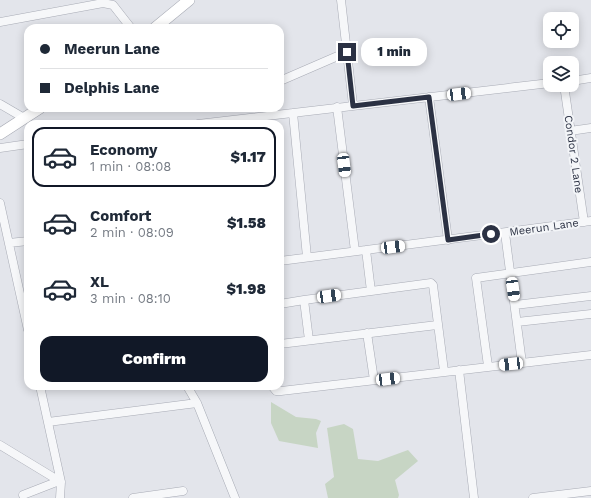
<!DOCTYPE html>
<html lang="en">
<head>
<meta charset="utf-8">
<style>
	body { margin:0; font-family:"Work Sans",sans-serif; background:#f2f2f3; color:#1f2937; height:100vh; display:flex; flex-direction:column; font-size:15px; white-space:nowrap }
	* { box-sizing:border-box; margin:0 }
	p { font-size:13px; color:#747a83 }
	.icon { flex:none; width:22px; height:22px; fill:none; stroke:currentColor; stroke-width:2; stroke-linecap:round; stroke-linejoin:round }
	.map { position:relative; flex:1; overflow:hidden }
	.side { position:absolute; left:24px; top:120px; width:260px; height:270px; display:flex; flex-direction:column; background:#fff; border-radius:12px; box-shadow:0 2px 10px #0003 }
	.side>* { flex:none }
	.banner { position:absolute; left:24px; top:24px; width:260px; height:88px; border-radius:12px; box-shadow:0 2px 10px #0003; display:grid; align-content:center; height:88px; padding:0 16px; background:#fff }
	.buttons { position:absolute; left:543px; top:12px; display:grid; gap:8px }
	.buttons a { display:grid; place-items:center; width:36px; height:36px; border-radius:8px; background:#fff; box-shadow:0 2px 10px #0003; font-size:20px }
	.end { position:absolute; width:18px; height:18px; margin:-9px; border:5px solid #2b3143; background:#fff; box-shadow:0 0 0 2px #fff }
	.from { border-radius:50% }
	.bubble { position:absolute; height:28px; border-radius:12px; background:#fff; box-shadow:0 2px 10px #0003; font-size:13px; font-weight:800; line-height:28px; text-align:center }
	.car { position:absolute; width:12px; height:24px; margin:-12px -6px; border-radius:5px; box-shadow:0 0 3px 1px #0007; background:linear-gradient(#fff 24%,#345 0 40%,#fff 0 76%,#345 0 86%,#fff 0) }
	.banner b { display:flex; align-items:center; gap:14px; height:38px; font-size:15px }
	.banner b+b { border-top:1px solid #e0e1e3 }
	.banner i { width:10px; height:10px; background:#1f2937 }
	ul { padding:7px 0 0; list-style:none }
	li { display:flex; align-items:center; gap:12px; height:60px; margin:0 8px 6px; padding:0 8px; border:2px solid transparent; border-radius:12px }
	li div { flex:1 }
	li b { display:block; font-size:15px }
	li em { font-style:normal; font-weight:800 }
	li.active { border-color:#111827 }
	li>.icon { width:36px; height:36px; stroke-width:1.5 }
	.primary-button { display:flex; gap:8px; margin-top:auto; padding:8px 16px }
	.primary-button a { flex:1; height:46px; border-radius:12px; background:#111827; color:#fff; font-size:16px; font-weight:800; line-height:46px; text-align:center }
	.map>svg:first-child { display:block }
</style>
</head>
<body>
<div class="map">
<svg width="591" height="498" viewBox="0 0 591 498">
	<rect width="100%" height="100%" fill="#e3e5eb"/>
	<path fill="#c7d5c4" d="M 271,402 L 296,417 L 316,419 L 321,421 L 316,433 L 318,448 L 279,441 L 271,423 Z
		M 344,424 L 353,429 L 358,459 L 378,461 L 408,450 L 418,461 L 395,480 L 399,495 L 398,498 L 328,498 L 325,484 L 334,477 L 327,428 Z"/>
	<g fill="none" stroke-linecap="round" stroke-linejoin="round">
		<defs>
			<path id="minor" d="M 341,0 L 353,105
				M 0,22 L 103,3 L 113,5 L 131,28
				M 280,81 L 347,52
				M 572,81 L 591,78
				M 564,85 L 584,222
				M 429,97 L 448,240
				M 0,104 L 24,118
				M 337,107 L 355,251
				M 293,113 L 307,257
				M 198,124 L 550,83
				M 570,131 L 591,128
				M 0,148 L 28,144
				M 0,203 L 28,330
				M 505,233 L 522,363
				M 9,243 L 28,241
				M 366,250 L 371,291
				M 280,261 L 591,221
				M 280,304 L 304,300
				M 515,305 L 591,296
				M 517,322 L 591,314
				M 367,333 L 374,380
				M 309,340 L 304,300 L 431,283 L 433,285 L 444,371
				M 280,344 L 437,325
				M 488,366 L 476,278 L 591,262
				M 459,370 L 474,498
				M 40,386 L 61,482 L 60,498
				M 187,386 L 197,403 L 235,498
				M 272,386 L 276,391 L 281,391 L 591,355
				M 48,422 L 197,403
				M 0,445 L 61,482
				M 23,495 L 59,481
				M 133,498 L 183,491
				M 533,498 L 591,491"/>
			<path id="secondary" d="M 155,28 L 189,0
				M 0,134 L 40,108"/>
		</defs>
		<use href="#minor" stroke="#a8abb5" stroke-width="9"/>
		<use href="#secondary" stroke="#a8abb5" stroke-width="12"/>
		<use href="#minor" stroke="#f6f7f9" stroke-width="8"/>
		<use href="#secondary" stroke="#fff" stroke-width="11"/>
	</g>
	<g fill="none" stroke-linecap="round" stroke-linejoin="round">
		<path stroke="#2b3143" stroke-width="5" d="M 347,52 L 353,106 L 429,97 L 448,240 L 491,234"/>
	</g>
	<g text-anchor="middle" stroke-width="4" stroke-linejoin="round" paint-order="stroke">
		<g font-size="11" fill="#2b3143" stroke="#f3f5f8">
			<text transform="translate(574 154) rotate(82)" y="4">Condor 2 Lane</text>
			<text transform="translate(544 227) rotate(-8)" y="4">Meerun Lane</text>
		</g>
	</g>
</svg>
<div class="buttons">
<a><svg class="icon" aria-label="locate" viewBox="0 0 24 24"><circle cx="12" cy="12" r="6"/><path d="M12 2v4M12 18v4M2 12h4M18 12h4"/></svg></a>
<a><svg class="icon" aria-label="layers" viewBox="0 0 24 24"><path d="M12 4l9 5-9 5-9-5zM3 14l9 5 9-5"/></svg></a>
</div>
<i class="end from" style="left:491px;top:234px"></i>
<i class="end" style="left:347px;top:52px"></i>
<div class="bubble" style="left:361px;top:38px;width:66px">1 min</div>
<i class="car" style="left:459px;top:94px;rotate:83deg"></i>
<i class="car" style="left:344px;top:165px;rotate:173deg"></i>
<i class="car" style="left:393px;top:247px;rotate:83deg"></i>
<i class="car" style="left:513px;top:289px;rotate:172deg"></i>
<i class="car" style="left:329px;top:296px;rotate:82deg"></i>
<i class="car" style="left:511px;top:364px;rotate:264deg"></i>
<i class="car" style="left:388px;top:379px;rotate:83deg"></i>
<div class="banner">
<b><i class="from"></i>Meerun Lane</b>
<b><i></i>Delphis Lane</b>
</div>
<section class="side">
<ul>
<li class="active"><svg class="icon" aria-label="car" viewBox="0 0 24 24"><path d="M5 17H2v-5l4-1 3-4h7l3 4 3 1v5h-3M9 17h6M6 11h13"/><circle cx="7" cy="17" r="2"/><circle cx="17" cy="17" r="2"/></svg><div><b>Economy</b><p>1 min · 08:08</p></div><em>$1.17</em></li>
<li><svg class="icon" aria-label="car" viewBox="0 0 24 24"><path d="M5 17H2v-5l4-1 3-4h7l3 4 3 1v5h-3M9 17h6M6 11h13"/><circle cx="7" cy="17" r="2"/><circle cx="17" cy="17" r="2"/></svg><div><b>Comfort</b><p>2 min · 08:09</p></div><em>$1.58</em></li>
<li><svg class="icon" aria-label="car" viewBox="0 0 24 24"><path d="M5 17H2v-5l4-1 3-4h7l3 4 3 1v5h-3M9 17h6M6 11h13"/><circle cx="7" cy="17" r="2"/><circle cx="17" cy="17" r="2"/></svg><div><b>XL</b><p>3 min · 08:10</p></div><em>$1.98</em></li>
</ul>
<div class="primary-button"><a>Confirm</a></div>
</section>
</div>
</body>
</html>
